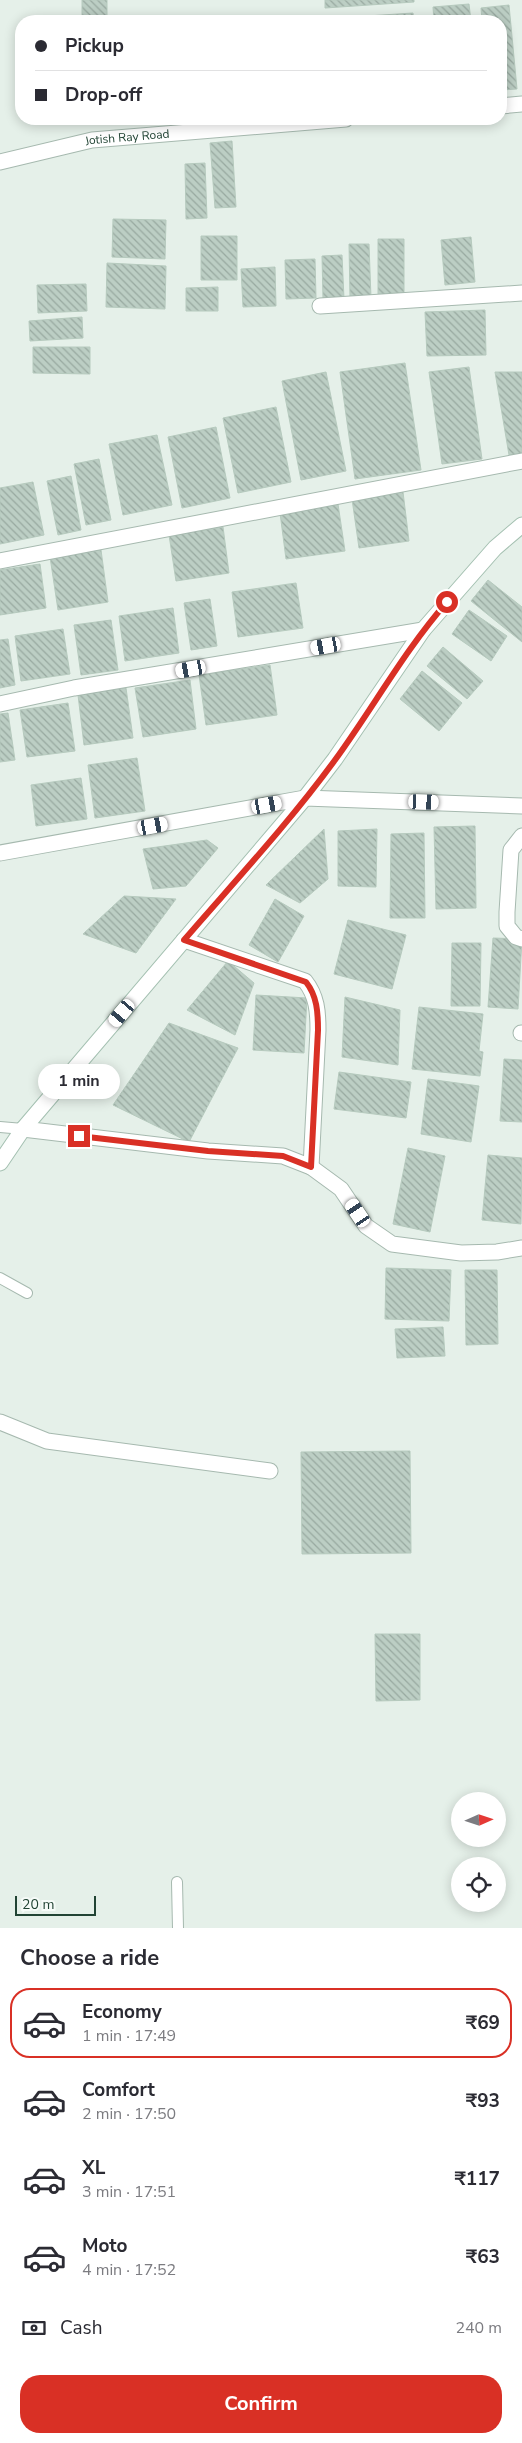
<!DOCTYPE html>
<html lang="en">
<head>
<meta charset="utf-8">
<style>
	body { margin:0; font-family:"Nunito Sans",sans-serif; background:#f2f2f3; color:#2b2b33; height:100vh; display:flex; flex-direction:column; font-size:19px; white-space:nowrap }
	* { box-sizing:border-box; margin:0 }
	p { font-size:16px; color:#7c7c81 }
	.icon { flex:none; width:28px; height:28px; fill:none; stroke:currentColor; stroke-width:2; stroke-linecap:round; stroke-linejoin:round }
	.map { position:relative; height:1928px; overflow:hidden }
	.panel { display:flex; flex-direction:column; background:#fff; flex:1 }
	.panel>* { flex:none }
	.hud { position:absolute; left:15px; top:15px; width:492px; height:110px; border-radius:20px; box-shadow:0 2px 12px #0003; display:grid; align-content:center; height:110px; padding:0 20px; background:#fff }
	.needle { width:32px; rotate:87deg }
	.controls { position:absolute; left:451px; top:1792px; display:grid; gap:10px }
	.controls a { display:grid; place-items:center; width:55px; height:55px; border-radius:50%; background:#fff; box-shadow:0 2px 12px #0003; font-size:25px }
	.scale { position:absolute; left:15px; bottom:12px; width:81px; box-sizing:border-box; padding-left:5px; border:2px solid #214434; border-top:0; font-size:14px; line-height:18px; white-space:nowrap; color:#214434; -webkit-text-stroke:4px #f6fbf8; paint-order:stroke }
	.end { position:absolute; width:22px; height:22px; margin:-11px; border:6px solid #d93025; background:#fff; box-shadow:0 0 0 2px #fff }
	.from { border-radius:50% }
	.bubble { position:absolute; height:35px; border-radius:18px; background:#fff; box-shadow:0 2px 12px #0003; font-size:16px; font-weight:700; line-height:35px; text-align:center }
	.car { position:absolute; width:15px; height:30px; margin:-15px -8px; border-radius:6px; box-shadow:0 0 4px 1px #0007; background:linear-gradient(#fff 24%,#345 0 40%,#fff 0 76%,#345 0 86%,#fff 0) }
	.hud b { display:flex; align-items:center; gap:18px; height:48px; font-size:19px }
	.hud b+b { border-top:1px solid #e1e1e2 }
	.hud i { width:12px; height:12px; background:#2b2b33 }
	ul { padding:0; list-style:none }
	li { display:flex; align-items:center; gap:15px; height:70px; margin:0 10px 8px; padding:0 10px; border:2px solid transparent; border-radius:20px }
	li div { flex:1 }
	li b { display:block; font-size:19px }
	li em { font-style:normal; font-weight:700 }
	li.current { border-color:#d93025 }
	li>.icon { width:45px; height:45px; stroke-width:1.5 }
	h2 { padding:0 20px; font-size:22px; line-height:60px }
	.pay { display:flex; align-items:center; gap:12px; height:55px; padding:0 20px; font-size:19px }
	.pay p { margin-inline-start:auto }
	.primary-button { display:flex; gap:10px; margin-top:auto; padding:10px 20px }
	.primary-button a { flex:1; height:58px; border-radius:20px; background:#d93025; color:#fff; font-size:20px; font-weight:700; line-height:58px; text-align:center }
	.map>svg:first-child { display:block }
</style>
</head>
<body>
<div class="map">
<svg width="522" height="1928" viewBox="0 0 522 1928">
	<defs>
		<pattern id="building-back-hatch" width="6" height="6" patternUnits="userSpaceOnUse" patternTransform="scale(1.25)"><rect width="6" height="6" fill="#bccec4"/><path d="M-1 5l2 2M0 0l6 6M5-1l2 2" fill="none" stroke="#98a9a0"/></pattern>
	</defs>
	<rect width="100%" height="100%" fill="#e5f0e9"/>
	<path fill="url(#building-back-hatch)" stroke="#b6cabe" d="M 82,0 L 107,0 L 107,21 L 82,21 Z
		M 325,0 L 414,0 L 414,2 L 325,8 Z
		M 469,4 L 471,21 L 434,21 L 433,7 Z
		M 509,5 L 517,89 L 501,90 L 501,21 L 482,21 L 481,8 Z
		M 413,13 L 414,21 L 352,21 L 352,17 Z
		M 191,119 L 244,119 L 192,122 Z
		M 232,141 L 236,207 L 215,208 L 210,143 Z
		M 205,163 L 207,218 L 186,219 L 185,164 Z
		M 113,219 L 166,220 L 165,259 L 112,257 Z
		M 201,236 L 237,236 L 237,280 L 201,280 Z
		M 471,237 L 475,282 L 445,285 L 441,240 Z
		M 378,239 L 404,239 L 404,297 L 378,296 Z
		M 349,244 L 369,244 L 371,298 L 350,298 Z
		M 342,255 L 344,299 L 323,299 L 322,256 Z
		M 315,259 L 316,298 L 286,299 L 285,260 Z
		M 107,263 L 166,266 L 165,309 L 106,307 Z
		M 275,267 L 276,306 L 243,307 L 241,269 Z
		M 86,284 L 87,311 L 38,313 L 37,285 Z
		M 218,287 L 218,311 L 186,311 L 186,288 Z
		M 485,310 L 486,355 L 427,356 L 425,312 Z
		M 82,317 L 83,338 L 30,341 L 29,321 Z
		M 33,347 L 90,347 L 90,374 L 33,373 Z
		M 405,363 L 421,470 L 355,479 L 340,372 Z
		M 469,367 L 482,459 L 442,464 L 429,372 Z
		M 326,372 L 346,471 L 301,480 L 282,381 Z
		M 495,372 L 522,372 L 522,453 L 509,455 Z
		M 276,407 L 291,482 L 238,493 L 223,418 Z
		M 216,427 L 230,498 L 182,508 L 168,437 Z
		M 157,435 L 172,505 L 123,515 L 109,444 Z
		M 99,459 L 111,520 L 86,525 L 74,464 Z
		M 71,476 L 81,530 L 58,535 L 47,481 Z
		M 33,482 L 44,535 L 0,544 L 0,488 Z
		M 403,492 L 409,541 L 359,548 L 352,499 Z
		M 338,504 L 345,551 L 286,559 L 280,513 Z
		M 223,527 L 229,573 L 176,581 L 169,535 Z
		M 101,550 L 108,602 L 58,610 L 50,557 Z
		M 40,564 L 46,608 L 0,615 L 0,570 Z
		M 488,580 L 522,607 L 522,642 L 471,601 Z
		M 296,583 L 303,628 L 238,637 L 232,592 Z
		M 210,599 L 217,646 L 191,650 L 184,603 Z
		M 173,608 L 179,653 L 125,661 L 119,616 Z
		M 469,610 L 507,636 L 491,661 L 452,634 Z
		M 111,620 L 118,670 L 81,675 L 74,625 Z
		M 63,629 L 70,674 L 21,681 L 15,636 Z
		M 8,639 L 15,685 L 0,688 L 0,640 Z
		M 443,647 L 483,681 L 467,699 L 427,666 Z
		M 270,665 L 277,715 L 206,725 L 199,675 Z
		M 422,671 L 462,703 L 439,731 L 400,699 Z
		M 190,680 L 196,729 L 143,737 L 135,688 Z
		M 126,688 L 133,738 L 84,745 L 78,695 Z
		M 68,703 L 75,751 L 27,757 L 20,710 Z
		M 8,713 L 15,760 L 0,762 L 0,714 Z
		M 137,758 L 145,811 L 95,818 L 88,765 Z
		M 81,778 L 87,819 L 36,826 L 31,785 Z
		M 475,826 L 476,908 L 436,909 L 434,827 Z
		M 324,829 L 328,879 L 300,903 L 266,885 Z
		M 377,829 L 376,887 L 338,886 L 338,831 Z
		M 424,833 L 425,918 L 390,918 L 391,834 Z
		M 207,840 L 218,848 L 186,886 L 153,889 L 143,849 Z
		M 124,896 L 176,899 L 136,953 L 83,934 Z
		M 275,899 L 304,916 L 278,962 L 249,945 Z
		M 348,920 L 406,935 L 392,989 L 334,974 Z
		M 493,938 L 522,939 L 518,1009 L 488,1007 Z
		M 452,943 L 481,943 L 480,1006 L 451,1006 Z
		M 228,961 L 254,983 L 235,1035 L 187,1010 Z
		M 256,995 L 307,998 L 304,1053 L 253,1050 Z
		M 345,997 L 400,1010 L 398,1065 L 342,1057 Z
		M 419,1007 L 483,1014 L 479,1051 L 483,1052 L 480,1076 L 412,1069 Z
		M 169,1023 L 238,1048 L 189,1142 L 113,1105 Z
		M 504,1059 L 522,1060 L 522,1122 L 500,1121 Z
		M 339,1072 L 411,1082 L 406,1118 L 334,1109 Z
		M 428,1079 L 479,1086 L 471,1142 L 421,1134 Z
		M 408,1148 L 445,1156 L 430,1232 L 393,1224 Z
		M 488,1155 L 522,1158 L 521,1224 L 482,1220 Z
		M 386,1268 L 451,1270 L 449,1321 L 385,1319 Z
		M 465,1270 L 497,1270 L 498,1344 L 466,1345 Z
		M 443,1327 L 445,1356 L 397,1358 L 395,1329 Z
		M 410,1451 L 411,1553 L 302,1554 L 301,1452 Z
		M 375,1634 L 420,1634 L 420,1700 L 376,1701 Z"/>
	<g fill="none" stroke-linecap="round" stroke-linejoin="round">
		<defs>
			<path id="service" d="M 0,1127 L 23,1129
				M 0,1278 L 27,1293
				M 177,1882 L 178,1928"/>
			<g id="minor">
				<path d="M 501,106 L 522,104"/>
				<path id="s1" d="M 0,162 L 92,140 L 346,119"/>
				<path d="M 320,306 L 522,293"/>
				<path d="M 0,561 L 522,461"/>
				<path d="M 0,704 L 74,688 L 423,630"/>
				<path d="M 522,836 L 511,850 L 507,912 L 507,926 L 516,937 L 522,939"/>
				<path d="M 0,853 L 305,798 L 522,806"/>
				<path d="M 184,940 L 305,981 C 317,996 318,1012 318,1030 L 311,1167"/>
				<path d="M 521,1033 L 522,1033"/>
				<path d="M 23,1129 L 208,1151 L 283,1156 L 311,1167 L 341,1189 L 366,1226 L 392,1244 L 461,1253 L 497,1252 L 522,1248"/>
				<path d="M 0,1422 L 47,1441 L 270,1471"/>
			</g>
			<path id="secondary" d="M 0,1163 L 23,1129 L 305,798 L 335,759 L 423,630 L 495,548 L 522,525"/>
		</defs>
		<use href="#service" stroke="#a6b9af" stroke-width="12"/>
		<use href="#minor" stroke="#a6b9af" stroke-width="17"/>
		<use href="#secondary" stroke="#a4c0b1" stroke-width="17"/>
		<use href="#service" stroke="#fff" stroke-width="10"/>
		<use href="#minor" stroke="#fff" stroke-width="15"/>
		<use href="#secondary" stroke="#fff" stroke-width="15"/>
	</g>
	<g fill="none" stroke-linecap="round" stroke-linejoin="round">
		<path stroke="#d93025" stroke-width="6" d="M 79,1136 L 208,1151 L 283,1156 L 311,1167 L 318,1030 C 318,1012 317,996 306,982 L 184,940 C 235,881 289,823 335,760 C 373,708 404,651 447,602"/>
	</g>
	<g text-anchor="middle" stroke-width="4.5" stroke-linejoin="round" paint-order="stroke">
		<g font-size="12" fill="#214434" stroke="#f6fbf8">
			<text dy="4" stroke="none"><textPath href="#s1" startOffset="130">Jotish Ray Road</textPath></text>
		</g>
	</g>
</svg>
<div class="controls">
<a><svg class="needle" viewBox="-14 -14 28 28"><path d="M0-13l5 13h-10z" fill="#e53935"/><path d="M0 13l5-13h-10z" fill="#7c7c81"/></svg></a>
<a><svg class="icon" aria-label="locate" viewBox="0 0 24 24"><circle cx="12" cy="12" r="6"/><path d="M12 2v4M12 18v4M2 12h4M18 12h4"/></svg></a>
</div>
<div class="scale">20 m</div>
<i class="end from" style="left:447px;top:602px"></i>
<i class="end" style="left:79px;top:1136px"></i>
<div class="bubble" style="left:38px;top:1064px;width:82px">1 min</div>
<i class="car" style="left:326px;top:646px;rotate:260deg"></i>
<i class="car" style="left:191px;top:669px;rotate:260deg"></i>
<i class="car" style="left:424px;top:802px;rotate:92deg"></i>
<i class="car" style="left:267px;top:805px;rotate:80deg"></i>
<i class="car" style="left:153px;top:826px;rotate:80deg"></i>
<i class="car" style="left:122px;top:1013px;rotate:220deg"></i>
<i class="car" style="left:358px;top:1213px;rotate:326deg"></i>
<div class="hud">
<b><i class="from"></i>Pickup</b>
<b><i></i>Drop-off</b>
</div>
</div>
<section class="panel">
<h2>Choose a ride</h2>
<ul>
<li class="current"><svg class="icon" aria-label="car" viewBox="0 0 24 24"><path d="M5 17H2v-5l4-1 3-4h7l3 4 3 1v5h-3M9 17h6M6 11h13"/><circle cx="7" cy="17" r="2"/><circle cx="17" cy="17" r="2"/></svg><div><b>Economy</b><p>1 min · 17:49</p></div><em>₹69</em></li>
<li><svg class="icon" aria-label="car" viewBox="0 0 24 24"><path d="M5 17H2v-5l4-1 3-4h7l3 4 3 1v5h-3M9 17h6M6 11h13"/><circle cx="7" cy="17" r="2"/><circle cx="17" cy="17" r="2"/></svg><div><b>Comfort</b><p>2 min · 17:50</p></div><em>₹93</em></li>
<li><svg class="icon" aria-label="car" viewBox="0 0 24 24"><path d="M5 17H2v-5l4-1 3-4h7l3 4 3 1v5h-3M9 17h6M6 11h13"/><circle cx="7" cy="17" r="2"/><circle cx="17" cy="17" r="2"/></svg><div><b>XL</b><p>3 min · 17:51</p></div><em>₹117</em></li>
<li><svg class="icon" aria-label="car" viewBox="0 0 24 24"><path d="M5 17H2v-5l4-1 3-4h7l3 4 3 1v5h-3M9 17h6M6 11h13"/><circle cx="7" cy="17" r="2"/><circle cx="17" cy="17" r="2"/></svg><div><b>Moto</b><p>4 min · 17:52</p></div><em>₹63</em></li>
</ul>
<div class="pay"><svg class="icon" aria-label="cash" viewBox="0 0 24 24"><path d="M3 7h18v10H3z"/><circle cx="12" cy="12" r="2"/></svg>Cash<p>240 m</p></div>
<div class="primary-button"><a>Confirm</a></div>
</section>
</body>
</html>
